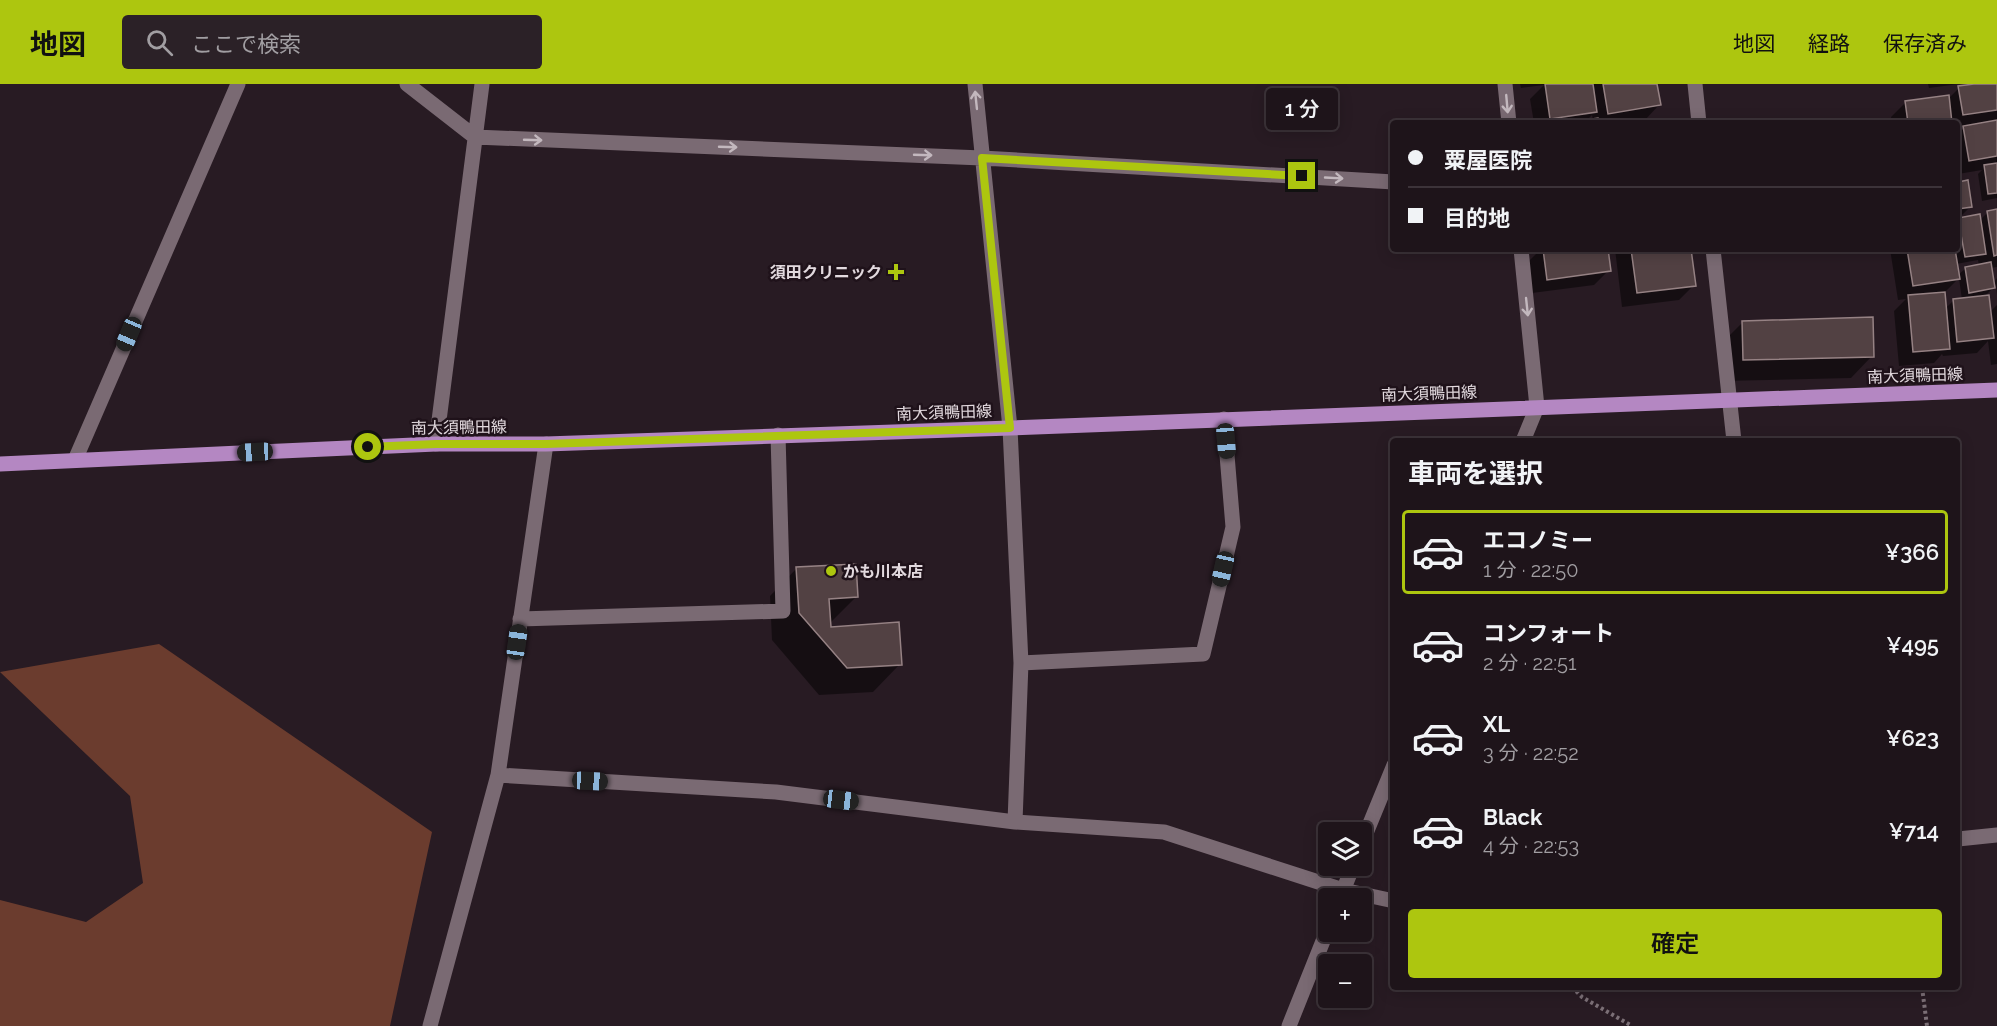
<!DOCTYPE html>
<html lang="ja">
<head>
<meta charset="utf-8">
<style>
	body { margin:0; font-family:Raleway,"Noto Sans JP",sans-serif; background:#2b2127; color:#f1f3f6; height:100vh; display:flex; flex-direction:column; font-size:22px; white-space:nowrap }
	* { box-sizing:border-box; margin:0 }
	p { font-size:20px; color:#a19ea2 }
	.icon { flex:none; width:33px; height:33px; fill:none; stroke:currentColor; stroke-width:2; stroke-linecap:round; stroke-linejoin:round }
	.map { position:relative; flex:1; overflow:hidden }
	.panel { position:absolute; left:1390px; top:354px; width:570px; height:552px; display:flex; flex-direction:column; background:#1e141a; border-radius:6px; box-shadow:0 3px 15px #0003,0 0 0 2px #3c3339 }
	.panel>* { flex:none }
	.guide { position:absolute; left:1390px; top:36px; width:570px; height:132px; border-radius:6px; box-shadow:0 3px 15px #0003,0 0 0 2px #3c3339; display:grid; align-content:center; height:132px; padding:0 18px; background:#1e141a }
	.buttons { position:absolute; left:1318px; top:738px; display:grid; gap:12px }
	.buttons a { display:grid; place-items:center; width:54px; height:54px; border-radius:6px; background:#1e141a; box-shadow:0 3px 15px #0003,0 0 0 2px #3c3339; font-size:30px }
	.end { position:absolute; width:27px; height:27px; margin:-14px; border:8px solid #adc60f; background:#111; box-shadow:0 0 0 3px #111 }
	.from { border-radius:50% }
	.bubble { position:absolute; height:42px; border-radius:6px; background:#1e141a; box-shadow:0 3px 15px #0003,0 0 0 2px #3c3339; font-size:20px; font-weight:600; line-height:42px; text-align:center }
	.car { position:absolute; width:18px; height:36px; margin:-18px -9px; border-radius:8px; box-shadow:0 0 4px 2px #0007; background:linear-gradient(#222 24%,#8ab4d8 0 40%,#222 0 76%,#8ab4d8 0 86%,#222 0) }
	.guide b { display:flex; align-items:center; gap:21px; height:57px; font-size:22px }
	.guide b+b { border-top:2px solid #3c3339 }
	.guide i { width:15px; height:15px; background:#f1f3f6 }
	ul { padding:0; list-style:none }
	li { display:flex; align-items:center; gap:18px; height:84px; margin:0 12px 9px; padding:0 6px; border:3px solid transparent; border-radius:6px }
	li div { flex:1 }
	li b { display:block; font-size:22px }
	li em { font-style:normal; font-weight:600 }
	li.selected { border-color:#adc60f }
	li>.icon { width:54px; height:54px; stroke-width:1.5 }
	h2 { padding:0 18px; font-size:27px; line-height:72px }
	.primary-button { display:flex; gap:12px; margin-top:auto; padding:12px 18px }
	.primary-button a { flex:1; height:69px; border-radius:6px; background:#adc60f; color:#111; font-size:24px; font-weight:600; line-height:69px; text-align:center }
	header { display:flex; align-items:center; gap:36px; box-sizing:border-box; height:84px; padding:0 30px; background:#adc60f; color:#111 }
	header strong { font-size:28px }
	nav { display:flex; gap:33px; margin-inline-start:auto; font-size:21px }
	.search { width:420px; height:54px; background:#2b2127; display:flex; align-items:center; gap:15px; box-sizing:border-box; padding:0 21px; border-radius:6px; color:#a19ea2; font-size:22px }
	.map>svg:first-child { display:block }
</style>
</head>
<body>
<header>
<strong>地図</strong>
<div class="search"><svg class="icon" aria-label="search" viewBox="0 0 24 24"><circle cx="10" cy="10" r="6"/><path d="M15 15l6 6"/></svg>ここで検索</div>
<nav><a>地図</a><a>経路</a><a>保存済み</a></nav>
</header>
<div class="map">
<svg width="1997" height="942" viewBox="0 0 1997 942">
	<rect width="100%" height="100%" fill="#281b23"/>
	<path fill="#6b3c2e" d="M 159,560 L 432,748 L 390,942 L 0,942 L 0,816 L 86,838 L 143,799 L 130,712 L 0,588 Z"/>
	<path fill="#0007" fill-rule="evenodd" d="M 1520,0 L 1656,0 L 1659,21 L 1645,36 L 1624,39 L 1534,39 L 1530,15 L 1544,1 L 1521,4 ZM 1592,31 L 1593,36 L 1586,37 Z
		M 1928,0 L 1959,0 L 1929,4 Z
		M 1977,0 L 1997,0 L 1997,78 L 1994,81 L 1997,81 L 1997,114 L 1982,117 L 1978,90 L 1982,86 L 1958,90 L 1958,50 L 1965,43 L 1958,44 L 1958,39 L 1892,39 L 1891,33 L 1906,18 L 1948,15 L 1959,4 Z
		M 1967,98 L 1971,122 L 1958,135 L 1958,99 Z
		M 1997,127 L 1997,183 L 1990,184 L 1993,199 L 1997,194 L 1997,211 L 1996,201 L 1984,213 L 1989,229 L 1997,221 L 1997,280 L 1991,281 L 1988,257 L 1977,269 L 1943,272 L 1942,270 L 1934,279 L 1899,282 L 1894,227 L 1906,215 L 1898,216 L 1890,165 L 1958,165 L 1958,136 L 1979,132 L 1979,137 L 1988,128 ZM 1978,176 L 1979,182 L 1966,184 L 1958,191 L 1956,180 ZM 1959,194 L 1962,216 L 1953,217 L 1945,225 L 1944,209 Z
		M 1541,165 L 1606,165 L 1609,186 L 1594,201 L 1532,209 L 1528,178 Z
		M 1615,165 L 1689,165 L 1694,201 L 1679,216 L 1622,223 Z
		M 1743,238 L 1872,272 L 1851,294 L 1722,297 L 1721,260 Z
		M 797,484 L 857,512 L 829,540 L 829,544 L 900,580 L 873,608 L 819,611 L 772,556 L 770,512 Z"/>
	<path fill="#524143" stroke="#968284" stroke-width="1.5" d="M 1545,0 L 1593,0 L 1597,28 L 1550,35 Z
		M 1603,0 L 1657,0 L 1661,21 L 1608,30 Z
		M 1974,0 L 1997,0 L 1997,26 L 1963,31 L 1958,2 Z
		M 1949,11 L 1952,39 L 1908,39 L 1905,17 Z
		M 1598,34 L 1599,39 L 1564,39 Z
		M 1839,36 L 1839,39 L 1815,39 Z
		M 1997,36 L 1997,72 L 1969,77 L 1963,42 Z
		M 1997,79 L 1997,109 L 1988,110 L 1984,81 Z
		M 1968,96 L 1972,123 L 1958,125 L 1958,98 Z
		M 1997,125 L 1997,171 L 1994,172 L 1987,127 Z
		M 1980,130 L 1986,170 L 1965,173 L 1958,134 Z
		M 1543,165 L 1608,165 L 1611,187 L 1547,196 Z
		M 1631,165 L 1691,165 L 1696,202 L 1637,209 Z
		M 1907,165 L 1955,165 L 1960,195 L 1913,202 Z
		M 1991,178 L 1995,204 L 1969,209 L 1965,183 Z
		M 1945,208 L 1950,265 L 1913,268 L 1908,211 Z
		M 1989,211 L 1994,254 L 1957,258 L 1953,215 Z
		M 1873,233 L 1874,273 L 1743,276 L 1742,237 Z
		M 856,480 L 858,513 L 829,515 L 831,543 L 899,538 L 902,581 L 847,584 L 799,529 L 796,483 Z"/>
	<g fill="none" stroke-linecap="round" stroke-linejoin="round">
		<path stroke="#7b6f76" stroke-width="4" stroke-dasharray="3 3" stroke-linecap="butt" d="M 1572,903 L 1582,913 L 1632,942
			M 1922,903 L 1927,942"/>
		<path stroke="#7a6a73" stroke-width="15" d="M 407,0 L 475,53 L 982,74 L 1394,98
			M 975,0 L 1010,344 L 1021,579 L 1015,738
			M 1505,0 L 1509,39
			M 1695,0 L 1699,39
			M 1521,165 L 1537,323 L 1523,357
			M 1713,165 L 1734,357
			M 436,360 L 482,0
			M 75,376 L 238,0
			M 520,535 L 783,527 L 778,351
			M 1021,579 L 1203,570 L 1233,443 L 1224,335
			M 498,691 L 776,708 L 1015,738 L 1164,748 L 1343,806 L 1394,817
			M 1958,755 L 1997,751
			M 1362,759 L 1394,681
			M 1340,814 L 1353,782
			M 430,942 L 498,691 L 546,360
			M 1289,942 L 1329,842"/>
		<path stroke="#b487c2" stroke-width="15" d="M 0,380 L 436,360 L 546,360 L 1010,344 L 1997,306"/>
	</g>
	<defs><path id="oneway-shaft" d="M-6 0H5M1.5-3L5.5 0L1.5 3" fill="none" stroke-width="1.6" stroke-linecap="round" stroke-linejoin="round" transform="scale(1.5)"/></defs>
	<g stroke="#c3b8be">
		<use href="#oneway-shaft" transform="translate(976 16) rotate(-96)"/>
		<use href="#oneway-shaft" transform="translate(1507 20) rotate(85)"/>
		<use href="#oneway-shaft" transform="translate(533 56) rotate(2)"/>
		<use href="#oneway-shaft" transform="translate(728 63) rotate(2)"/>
		<use href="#oneway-shaft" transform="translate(923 71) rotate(2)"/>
		<use href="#oneway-shaft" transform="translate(1334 94) rotate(3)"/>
		<use href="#oneway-shaft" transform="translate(1527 223) rotate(84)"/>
	</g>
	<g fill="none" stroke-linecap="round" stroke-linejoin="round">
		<path stroke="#adc60f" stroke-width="8" d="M 368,363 L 436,360 L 546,360 L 1010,344 L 982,74 L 1302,92"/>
	</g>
	<g fill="#adc60f" stroke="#1f121a" stroke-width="2">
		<path d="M893 179h6v6h6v6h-6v6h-6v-6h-6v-6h6z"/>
		<circle cx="831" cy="487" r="6"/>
	</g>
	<g text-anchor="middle" stroke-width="5" stroke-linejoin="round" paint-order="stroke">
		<g font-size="16" font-weight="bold" fill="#e2d9de" stroke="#1f121a" text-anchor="end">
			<text x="882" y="194">須田クリニック</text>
			<text x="843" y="493" text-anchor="start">かも川本店</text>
		</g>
		<g font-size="16" fill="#e2d9de" stroke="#1f121a">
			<text transform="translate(1915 291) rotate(-2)" y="6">南大須鴨田線</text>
			<text transform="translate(1429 309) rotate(-2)" y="6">南大須鴨田線</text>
			<text transform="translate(944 328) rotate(-2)" y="6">南大須鴨田線</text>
			<text transform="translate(459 343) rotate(-1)" y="6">南大須鴨田線</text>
		</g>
	</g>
</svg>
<div class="buttons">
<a><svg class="icon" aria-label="layers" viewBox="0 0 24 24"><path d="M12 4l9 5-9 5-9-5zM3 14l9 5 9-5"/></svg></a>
<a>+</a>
<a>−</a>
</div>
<i class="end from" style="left:368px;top:363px"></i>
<i class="end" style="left:1302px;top:92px"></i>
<div class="bubble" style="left:1266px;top:4px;width:72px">1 分</div>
<i class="car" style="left:129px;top:250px;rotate:203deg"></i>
<i class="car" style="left:1226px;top:357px;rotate:175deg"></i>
<i class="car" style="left:255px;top:368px;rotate:267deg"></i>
<i class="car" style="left:1223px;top:485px;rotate:193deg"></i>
<i class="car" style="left:517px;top:558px;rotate:8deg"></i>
<i class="car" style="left:590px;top:697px;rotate:93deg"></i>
<i class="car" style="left:841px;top:716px;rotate:97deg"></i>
<div class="guide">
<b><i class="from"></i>粟屋医院</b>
<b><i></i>目的地</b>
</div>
<section class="panel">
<h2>車両を選択</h2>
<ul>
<li class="selected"><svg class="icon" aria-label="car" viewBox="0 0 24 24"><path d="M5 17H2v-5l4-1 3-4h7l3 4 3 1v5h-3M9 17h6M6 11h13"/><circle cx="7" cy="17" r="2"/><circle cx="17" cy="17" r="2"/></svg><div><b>エコノミー</b><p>1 分 · 22:50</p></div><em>¥366</em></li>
<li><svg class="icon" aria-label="car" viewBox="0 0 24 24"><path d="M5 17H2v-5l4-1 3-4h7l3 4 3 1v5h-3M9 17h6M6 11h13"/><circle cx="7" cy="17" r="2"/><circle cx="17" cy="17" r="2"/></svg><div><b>コンフォート</b><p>2 分 · 22:51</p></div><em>¥495</em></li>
<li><svg class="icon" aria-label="car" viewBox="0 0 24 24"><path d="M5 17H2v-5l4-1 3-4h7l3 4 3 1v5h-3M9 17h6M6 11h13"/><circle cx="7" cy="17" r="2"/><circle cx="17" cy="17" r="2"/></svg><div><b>XL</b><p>3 分 · 22:52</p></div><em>¥623</em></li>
<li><svg class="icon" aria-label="car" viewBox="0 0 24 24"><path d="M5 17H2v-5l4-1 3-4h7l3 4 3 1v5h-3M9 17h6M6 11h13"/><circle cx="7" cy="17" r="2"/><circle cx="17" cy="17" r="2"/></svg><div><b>Black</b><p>4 分 · 22:53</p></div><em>¥714</em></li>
</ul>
<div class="primary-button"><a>確定</a></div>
</section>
</div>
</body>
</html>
